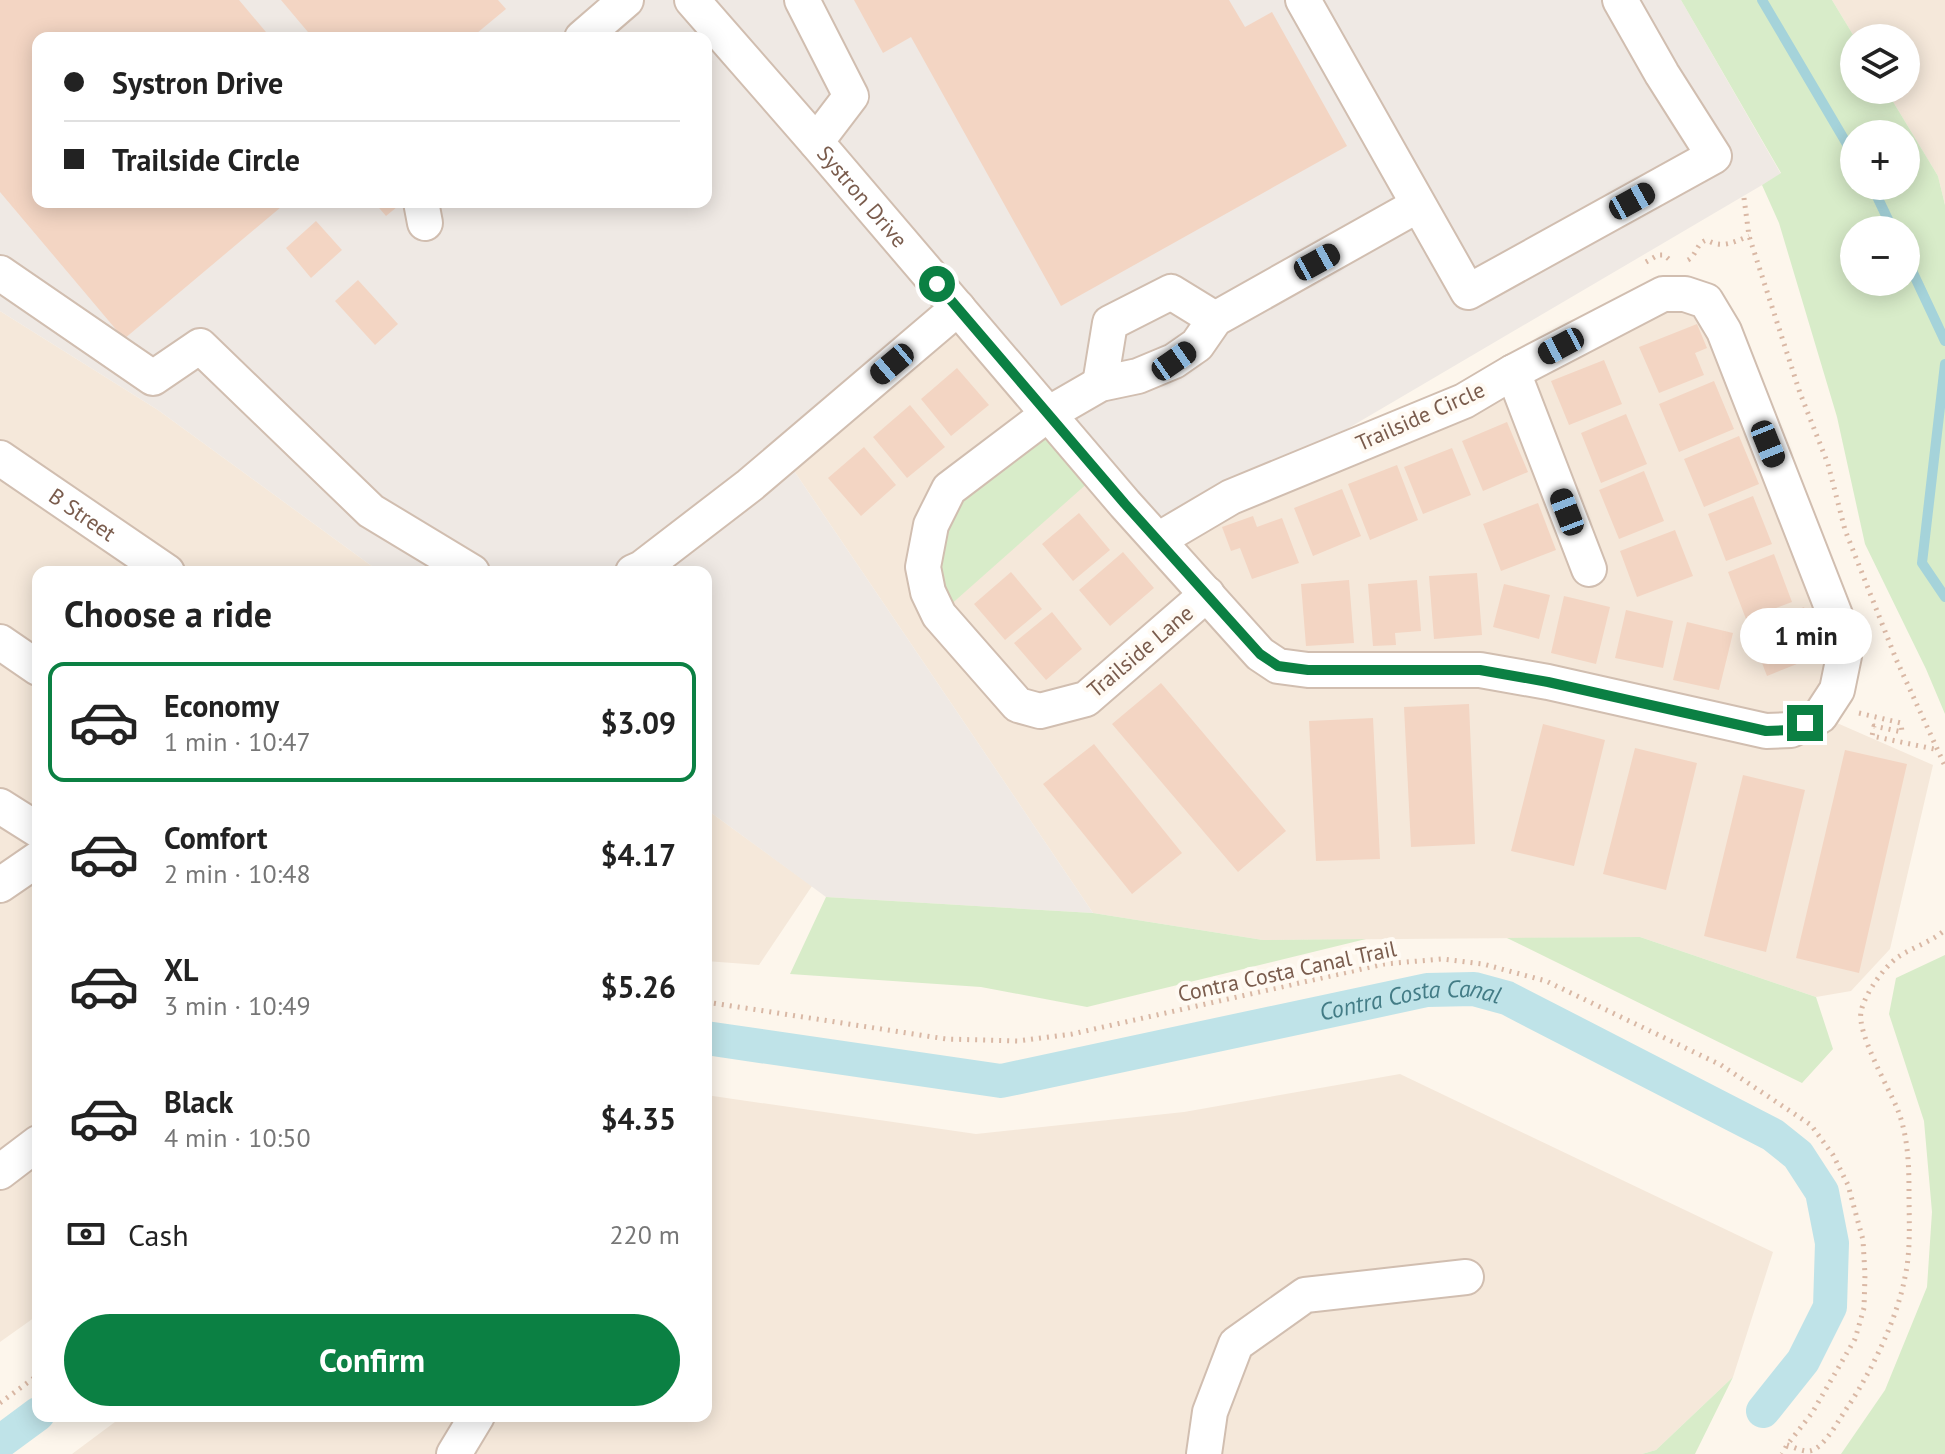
<!DOCTYPE html>
<html lang="en">
<head>
<meta charset="utf-8">
<style>
	body { margin:0; font-family:"PT Sans",sans-serif; background:#f6f6f6; color:#222; height:100vh; display:flex; flex-direction:column; font-size:30px; white-space:nowrap }
	* { box-sizing:border-box; margin:0 }
	p { font-size:26px; color:#767676 }
	.icon { flex:none; width:44px; height:44px; fill:none; stroke:currentColor; stroke-width:2; stroke-linecap:round; stroke-linejoin:round }
	.map { position:relative; flex:1; overflow:hidden }
	.panel { position:absolute; left:32px; top:566px; width:680px; height:856px; display:flex; flex-direction:column; background:#fff; border-radius:16px; box-shadow:0 4px 20px #0003 }
	.panel>* { flex:none }
	.top-card { position:absolute; left:32px; top:32px; width:680px; height:176px; border-radius:16px; box-shadow:0 4px 20px #0003; display:grid; align-content:center; height:176px; padding:0 32px; background:#fff }
	.buttons { position:absolute; left:1840px; top:24px; display:grid; gap:16px }
	.buttons a { display:grid; place-items:center; width:80px; height:80px; border-radius:50%; background:#fff; box-shadow:0 4px 20px #0003; font-size:40px }
	.end { position:absolute; width:36px; height:36px; margin:-18px; border:10px solid #0b8043; background:#fff; box-shadow:0 0 0 4px #fff }
	.from { border-radius:50% }
	.bubble { position:absolute; height:56px; border-radius:28px; background:#fff; box-shadow:0 4px 20px #0003; font-size:26px; font-weight:600; line-height:56px; text-align:center }
	.car { position:absolute; width:24px; height:48px; margin:-24px -12px; border-radius:10px; box-shadow:0 0 6px 2px #0007; background:linear-gradient(#222 24%,#8ab4d8 0 40%,#222 0 76%,#8ab4d8 0 86%,#222 0) }
	.top-card b { display:flex; align-items:center; gap:28px; height:76px; font-size:30px }
	.top-card b+b { border-top:2px solid #e0e0e0 }
	.top-card i { width:20px; height:20px; background:#222 }
	ul { padding:0; list-style:none }
	li { display:flex; align-items:center; gap:24px; height:120px; margin:0 16px 12px; padding:0 16px; border:4px solid transparent; border-radius:16px }
	li div { flex:1 }
	li b { display:block; font-size:30px }
	li em { font-style:normal; font-weight:600 }
	li.on { border-color:#0b8043 }
	li>.icon { width:72px; height:72px; stroke-width:1.5 }
	h2 { padding:0 32px; font-size:36px; line-height:96px }
	.pay { display:flex; align-items:center; gap:20px; height:88px; padding:0 32px; font-size:30px }
	.pay p { margin-inline-start:auto }
	.button { display:flex; gap:16px; margin-top:auto; padding:16px 32px }
	.button a { flex:1; height:92px; border-radius:48px; background:#0b8043; color:#fff; font-size:32px; font-weight:600; line-height:92px; text-align:center }
	.map>svg:first-child { display:block }
</style>
</head>
<body>
<div class="map">
<svg width="1945" height="1454" viewBox="0 0 1945 1454">
	<rect width="100%" height="100%" fill="#fdf6ec"/>
	<path fill="#f5e8da" d="M 1832,0 L 1945,0 L 1945,205 L 1938,176 L 1886,90 L 1906,90 L 1906,38 L 1855,38 Z
		M 1706,301 L 1835,615 L 1821,716 L 1933,765 L 1890,949 L 1851,991 L 1816,997 L 1640,937 L 1263,940 L 1093,913 L 784,456 L 958,308 L 1158,540 L 1634,308 Z
		M 0,311 L 158,410 L 380,572 L 38,572 L 38,1315 L 0,1342 Z
		M 706,809 L 812,886 L 759,965 L 706,961 Z
		M 1400,1074 L 1773,1252 L 1733,1377 L 1656,1450 L 1642,1454 L 72,1454 L 123,1416 L 706,1416 L 706,1095 L 976,1134 L 1184,1112 Z"/>
	<path fill="#efe9e4" fill-rule="evenodd" d="M 0,0 L 692,0 L 958,308 L 784,456 L 1093,913 L 826,897 L 706,809 L 706,572 L 380,572 L 158,410 L 0,311 ZM 38,38 L 706,38 L 706,202 L 38,202 Z
		M 697,0 L 1681,0 L 1781,174 L 1158,540 Z"/>
	<path fill="#d8ecc9" fill-rule="evenodd" d="M 1681,0 L 1832,0 L 1855,38 L 1854,90 L 1886,90 L 1938,176 L 1945,205 L 1945,714 L 1926,669 L 1865,544 L 1837,417 L 1779,223 L 1762,185 L 1781,173 ZM 1854,134 L 1906,134 L 1906,186 L 1854,186 ZM 1854,230 L 1906,230 L 1906,282 L 1854,282 Z
		M 1048,414 L 1099,473 L 939,615 L 931,525 Z
		M 826,897 L 1093,913 L 1263,940 L 1366,939 L 1087,1007 L 981,987 L 790,974 Z
		M 1640,937 L 1816,997 L 1833,1049 L 1802,1083 L 1507,938 Z
		M 1945,955 L 1945,1454 L 1841,1454 L 1885,1390 L 1927,1287 L 1932,1212 L 1924,1121 L 1889,1014 L 1896,978 Z
		M 1733,1377 L 1695,1454 L 1642,1454 L 1656,1450 Z"/>
	<g fill="none" stroke-linecap="round" stroke-linejoin="round">
		<path stroke="#a5d3da" stroke-width="10" d="M 1762,0 L 1854,156
			M 1872,186 L 1893,230
			M 1906,258 L 1945,341
			M 1945,364 L 1922,563 L 1945,597"/>
		<g stroke="#bfe3e8" stroke-width="34">
			<path id="s1" d="M 706,1038 L 1001,1081 L 1427,990 L 1474,989 L 1507,998 L 1773,1135 L 1798,1155 L 1822,1192 L 1832,1243 L 1830,1307 L 1803,1361 L 1763,1411"/>
			<path d="M 0,1442 L 38,1414"/>
		</g>
	</g>
	<path fill="#f3d5c3" d="M 0,0 L 239,0 L 271,38 L 38,38 L 38,202 L 287,202 L 124,339 L 0,192 Z
		M 281,0 L 498,0 L 506,9 L 471,38 L 313,38 Z
		M 854,0 L 1229,0 L 1245,27 L 1272,12 L 1347,146 L 1061,306 L 911,37 L 883,53 Z
		M 374,202 L 403,202 L 386,216 Z
		M 316,221 L 342,250 L 311,278 L 286,248 Z
		M 358,280 L 398,324 L 375,345 L 335,301 Z
		M 1697,324 L 1707,348 L 1695,353 L 1704,375 L 1659,393 L 1639,347 Z
		M 1604,360 L 1622,404 L 1569,425 L 1551,381 Z
		M 957,368 L 989,405 L 951,436 L 921,399 Z
		M 1714,381 L 1734,429 L 1679,452 L 1659,404 Z
		M 910,405 L 945,447 L 907,478 L 873,437 Z
		M 1626,414 L 1647,464 L 1601,483 L 1581,433 Z
		M 1507,422 L 1528,472 L 1483,491 L 1462,441 Z
		M 1739,436 L 1759,484 L 1704,507 L 1684,459 Z
		M 864,447 L 896,485 L 861,516 L 828,478 Z
		M 1452,448 L 1471,495 L 1423,514 L 1404,467 Z
		M 1397,465 L 1418,520 L 1370,540 L 1348,484 Z
		M 1644,471 L 1664,521 L 1619,539 L 1599,490 Z
		M 1342,489 L 1361,536 L 1313,556 L 1294,508 Z
		M 1753,496 L 1772,544 L 1726,561 L 1708,514 Z
		M 1538,503 L 1556,550 L 1501,571 L 1483,524 Z
		M 1079,513 L 1110,550 L 1073,581 L 1042,544 Z
		M 1253,516 L 1257,527 L 1282,518 L 1299,563 L 1252,579 L 1240,548 L 1231,551 L 1222,527 Z
		M 1675,530 L 1693,576 L 1637,597 L 1620,551 Z
		M 1123,552 L 1154,588 L 1110,626 L 1079,590 Z
		M 1774,554 L 1792,602 L 1746,619 L 1728,572 Z
		M 1011,572 L 1042,609 L 1005,640 L 974,604 Z
		M 1477,573 L 1482,635 L 1434,639 L 1429,576 Z
		M 1349,580 L 1354,643 L 1306,646 L 1301,584 Z
		M 1417,580 L 1421,631 L 1395,633 L 1396,645 L 1373,646 L 1368,584 Z
		M 1504,584 L 1550,595 L 1539,639 L 1493,627 Z
		M 1564,596 L 1610,607 L 1596,664 L 1551,653 Z
		M 1804,607 L 1822,654 L 1767,676 L 1749,629 Z
		M 1626,610 L 1673,621 L 1663,668 L 1615,658 Z
		M 1052,612 L 1082,649 L 1046,680 L 1014,643 Z
		M 1687,622 L 1733,633 L 1719,690 L 1673,680 Z
		M 1161,683 L 1286,831 L 1238,872 L 1112,724 Z
		M 1469,704 L 1475,844 L 1411,847 L 1404,707 Z
		M 1373,718 L 1380,859 L 1316,861 L 1309,721 Z
		M 1543,724 L 1605,740 L 1574,866 L 1511,851 Z
		M 1094,744 L 1182,853 L 1132,894 L 1043,784 Z
		M 1635,748 L 1697,763 L 1666,890 L 1603,874 Z
		M 1845,750 L 1907,764 L 1859,973 L 1796,958 Z
		M 1743,775 L 1805,790 L 1766,952 L 1704,936 Z"/>
	<g fill="none" stroke-linecap="round" stroke-linejoin="round">
		<defs>
			<g id="minor">
				<path id="s2" d="M 692,0 L 816,142 L 1125,504 L 1260,654 L 1278,666 L 1308,670 L 1480,670 L 1548,682 L 1766,731 L 1791,730 L 1820,716 L 1837,690 L 1844,656 L 1835,615 L 1724,331 L 1706,301 L 1685,294 L 1663,294 L 1513,372 L 1464,401 L 1231,497 L 1158,540"/>
				<path d="M 802,0 L 851,96 L 816,142"/>
				<path d="M 1303,0 L 1468,292 L 1714,156 L 1662,74 L 1620,0"/>
				<path d="M 582,38 L 626,0"/>
				<path d="M 421,202 L 425,223"/>
				<path d="M 0,273 L 153,378 L 200,346 L 371,511 L 472,572"/>
				<path d="M 1513,372 L 1589,569"/>
				<path d="M 1100,384 L 1110,323 L 1171,292 L 1215,319"/>
				<path id="s3" d="M 0,458 L 167,572"/>
				<path d="M 633,572 L 642,568 L 750,485 L 958,308"/>
				<path d="M 1207,594 L 1086,699 L 1040,711 L 1018,705 L 939,615 L 928,592 L 923,567 L 931,525 L 949,489 L 1048,414 L 1100,384 L 1138,376 L 1174,361 L 1197,345 L 1215,319 L 1418,205"/>
				<path d="M 0,642 L 38,668"/>
				<path d="M 0,806 L 38,830"/>
				<path d="M 0,885 L 38,859"/>
				<path d="M 0,1172 L 38,1143"/>
				<path d="M 454,1454 L 477,1416"/>
				<path d="M 1204,1454 L 1210,1412 L 1236,1344 L 1305,1295 L 1466,1277"/>
			</g>
		</defs>
		<use href="#minor" stroke="#d1beb0" stroke-width="38"/>
		<path stroke="#d9b8a5" stroke-width="5" stroke-dasharray="2 6" stroke-linecap="butt" d="M 1744,198 L 1749,236 L 1800,393 L 1828,464 L 1845,530 L 1896,659 L 1945,766
			M 1688,260 C 1697,255 1696,243 1707,240 C 1722,249 1734,242 1749,236
			M 1646,262 L 1658,255 L 1664,255 L 1671,261
			M 1859,713 L 1901,723 L 1902,732 L 1874,726 L 1872,736 L 1939,750
			M 706,1002 L 946,1039 L 1018,1041 L 1072,1034 L 1384,964 L 1442,959 L 1483,964 L 1546,981 L 1721,1065 L 1811,1125 L 1833,1155 L 1848,1185 L 1863,1240 L 1865,1275 L 1864,1308 L 1855,1339 L 1812,1413 L 1787,1445 L 1782,1454
			M 0,1403 L 38,1375
			M 1787,1445 C 1794,1447 1803,1452 1810,1451 C 1825,1448 1840,1417 1849,1405 C 1872,1370 1897,1319 1905,1277 C 1911,1250 1909,1221 1909,1192 C 1909,1164 1908,1135 1897,1108 C 1888,1087 1857,1033 1861,1012 C 1864,995 1883,968 1898,957 C 1913,947 1931,942 1945,930"/>
		<use href="#minor" stroke="#fff" stroke-width="34"/>
	</g>
	<g fill="none" stroke-linecap="round" stroke-linejoin="round">
		<path stroke="#0b8043" stroke-width="10" d="M 937,284 L 1125,504 L 1260,654 L 1278,666 L 1308,670 L 1480,670 L 1548,682 L 1766,731 L 1791,730 L 1805,723"/>
	</g>
	<g text-anchor="middle" stroke-width="8" stroke-linejoin="round" paint-order="stroke">
		<g font-size="22" fill="#7a5c4d" stroke="#fffaf3">
			<text dy="8" stroke="none"><textPath href="#s2" startOffset="260">Systron Drive</textPath></text>
			<text transform="translate(1420 416) rotate(-24)" y="8">Trailside Circle</text>
			<text dy="8" stroke="none"><textPath href="#s3" startOffset="100">B Street</textPath></text>
			<text transform="translate(1140 651) rotate(-40)" y="8">Trailside Lane</text>
			<text transform="translate(1287 971) rotate(-12)" y="8">Contra Costa Canal Trail</text>
		</g>
		<g font-size="24" font-style="italic" fill="#437c86" stroke="#fffaf3">
			<text dy="8" stroke="none"><textPath href="#s1" startOffset="716">Contra Costa Canal</textPath></text>
		</g>
	</g>
</svg>
<div class="buttons">
<a><svg class="icon" aria-label="layers" viewBox="0 0 24 24"><path d="M12 4l9 5-9 5-9-5zM3 14l9 5 9-5"/></svg></a>
<a>+</a>
<a>−</a>
</div>
<i class="end from" style="left:937px;top:284px"></i>
<i class="end" style="left:1805px;top:723px"></i>
<div class="bubble" style="left:1740px;top:608px;width:132px">1 min</div>
<i class="car" style="left:1632px;top:201px;rotate:61deg"></i>
<i class="car" style="left:1317px;top:262px;rotate:61deg"></i>
<i class="car" style="left:1561px;top:346px;rotate:242deg"></i>
<i class="car" style="left:1174px;top:361px;rotate:55deg"></i>
<i class="car" style="left:892px;top:364px;rotate:230deg"></i>
<i class="car" style="left:1768px;top:444px;rotate:158deg"></i>
<i class="car" style="left:1567px;top:512px;rotate:339deg"></i>
<div class="top-card">
<b><i class="from"></i>Systron Drive</b>
<b><i></i>Trailside Circle</b>
</div>
<section class="panel">
<h2>Choose a ride</h2>
<ul>
<li class="on"><svg class="icon" aria-label="car" viewBox="0 0 24 24"><path d="M5 17H2v-5l4-1 3-4h7l3 4 3 1v5h-3M9 17h6M6 11h13"/><circle cx="7" cy="17" r="2"/><circle cx="17" cy="17" r="2"/></svg><div><b>Economy</b><p>1 min · 10:47</p></div><em>$3.09</em></li>
<li><svg class="icon" aria-label="car" viewBox="0 0 24 24"><path d="M5 17H2v-5l4-1 3-4h7l3 4 3 1v5h-3M9 17h6M6 11h13"/><circle cx="7" cy="17" r="2"/><circle cx="17" cy="17" r="2"/></svg><div><b>Comfort</b><p>2 min · 10:48</p></div><em>$4.17</em></li>
<li><svg class="icon" aria-label="car" viewBox="0 0 24 24"><path d="M5 17H2v-5l4-1 3-4h7l3 4 3 1v5h-3M9 17h6M6 11h13"/><circle cx="7" cy="17" r="2"/><circle cx="17" cy="17" r="2"/></svg><div><b>XL</b><p>3 min · 10:49</p></div><em>$5.26</em></li>
<li><svg class="icon" aria-label="car" viewBox="0 0 24 24"><path d="M5 17H2v-5l4-1 3-4h7l3 4 3 1v5h-3M9 17h6M6 11h13"/><circle cx="7" cy="17" r="2"/><circle cx="17" cy="17" r="2"/></svg><div><b>Black</b><p>4 min · 10:50</p></div><em>$4.35</em></li>
</ul>
<div class="pay"><svg class="icon" aria-label="cash" viewBox="0 0 24 24"><path d="M3 7h18v10H3z"/><circle cx="12" cy="12" r="2"/></svg>Cash<p>220 m</p></div>
<div class="button"><a>Confirm</a></div>
</section>
</div>
</body>
</html>
